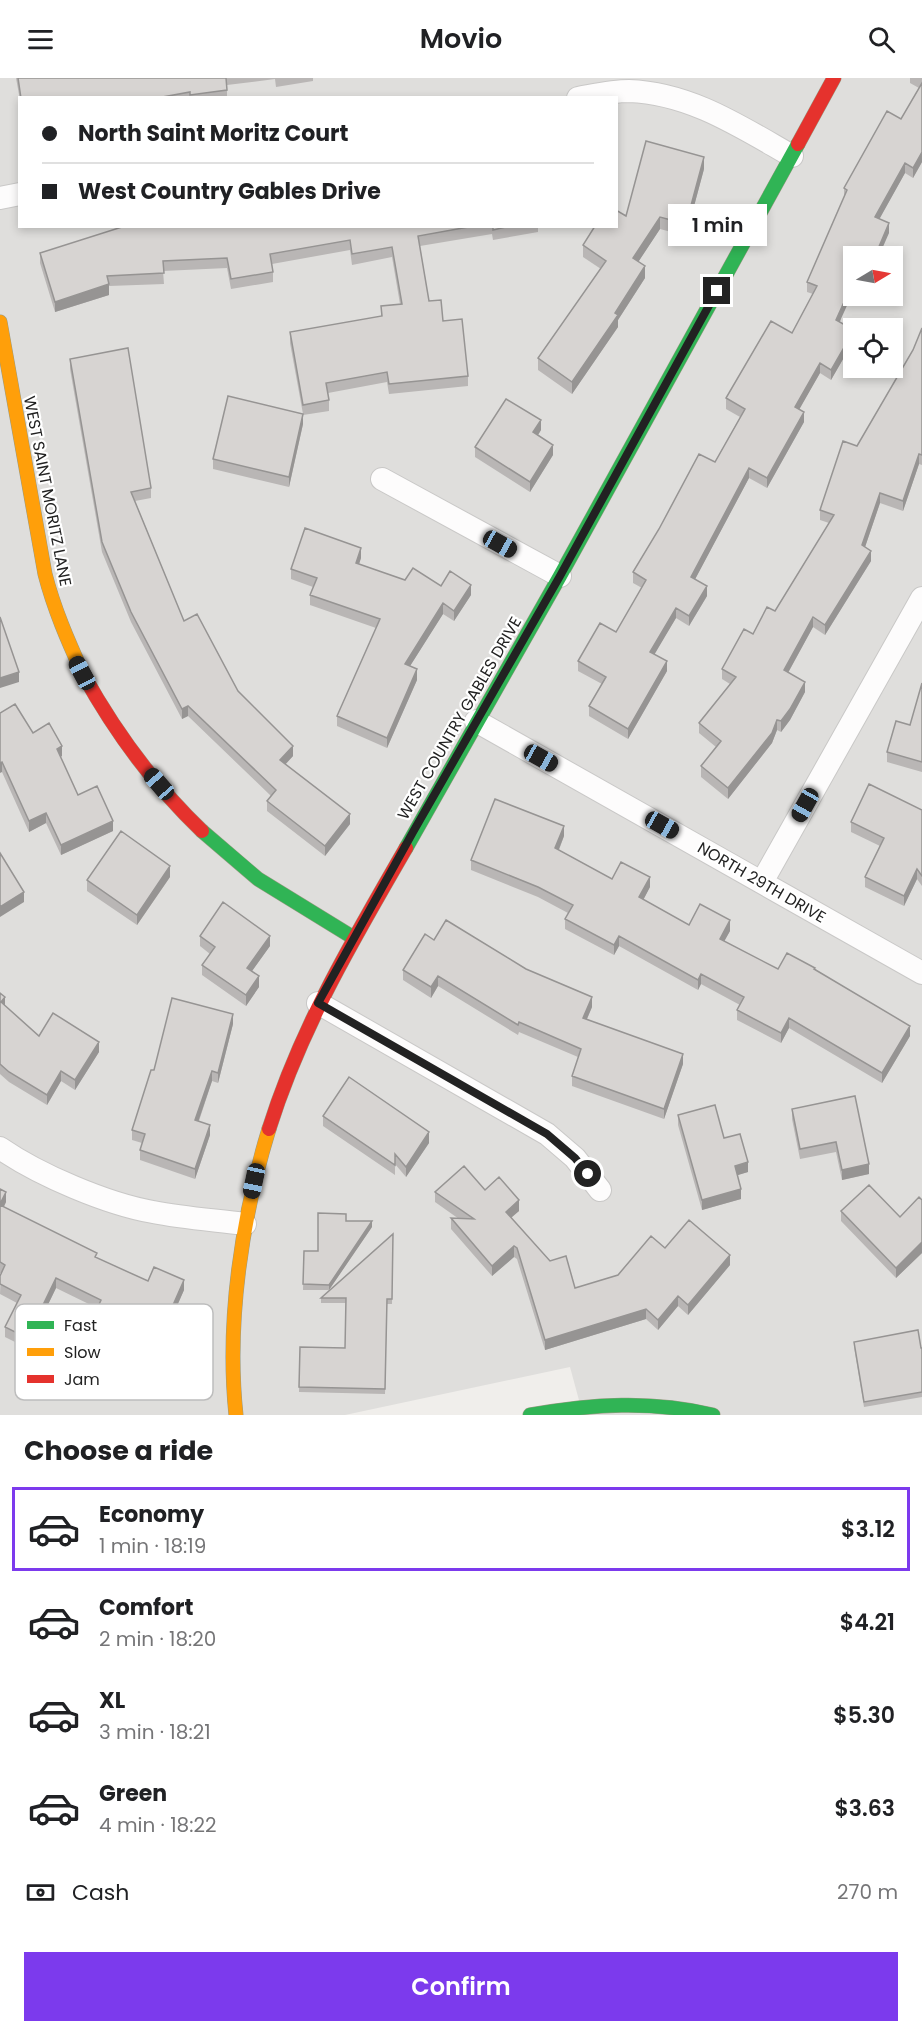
<!DOCTYPE html>
<html lang="en">
<head>
<meta charset="utf-8">
<style>
	body { margin:0; font-family:Poppins,sans-serif; background:#f6f6f6; color:#202124; height:100vh; display:flex; flex-direction:column; font-size:22px; white-space:nowrap }
	* { box-sizing:border-box; margin:0 }
	p { font-size:20px; color:#757577 }
	.icon { flex:none; width:33px; height:33px; fill:none; stroke:currentColor; stroke-width:2; stroke-linecap:round; stroke-linejoin:round }
	.map { position:relative; height:1337px; overflow:hidden }
	.drawer { display:flex; flex-direction:column; background:#fff; flex:1 }
	.drawer>* { flex:none }
	.top-card { position:absolute; left:18px; top:18px; width:600px; height:132px; border-radius:0px; box-shadow:0 3px 9px #0003; display:grid; align-content:center; height:132px; padding:0 24px; background:#fff }
	.needle { width:39px; rotate:80deg }
	.tools { position:absolute; left:843px; top:168px; display:grid; gap:12px }
	.tools a { display:grid; place-items:center; width:60px; height:60px; border-radius:0px; background:#fff; box-shadow:0 3px 9px #0003; font-size:30px }
	.end { position:absolute; width:27px; height:27px; margin:-14px; border:8px solid #222; background:#fff; box-shadow:0 0 0 3px #fff }
	.from { border-radius:50% }
	.bubble { position:absolute; height:42px; border-radius:0px; background:#fff; box-shadow:0 3px 9px #0003; font-size:20px; font-weight:600; line-height:42px; text-align:center }
	.car { position:absolute; width:18px; height:36px; margin:-18px -9px; border-radius:8px; box-shadow:0 0 4px 2px #0007; background:linear-gradient(#222 24%,#8ab4d8 0 40%,#222 0 76%,#8ab4d8 0 86%,#222 0) }
	.top-card b { display:flex; align-items:center; gap:21px; height:57px; font-size:22px }
	.top-card b+b { border-top:2px solid #e0e0e0 }
	.top-card i { width:15px; height:15px; background:#202124 }
	ul { padding:0; list-style:none }
	li { display:flex; align-items:center; gap:18px; height:84px; margin:0 12px 9px; padding:0 12px; border:3px solid transparent; border-radius:0px }
	li div { flex:1 }
	li b { display:block; font-size:22px }
	li em { font-style:normal; font-weight:600 }
	li.active { border-color:#7c3aed }
	li>.icon { width:54px; height:54px; stroke-width:1.5 }
	h2 { padding:0 24px; font-size:27px; line-height:72px }
	.pay { display:flex; align-items:center; gap:15px; height:66px; padding:0 24px; font-size:22px }
	.pay p { margin-inline-start:auto }
	.primary-button { display:flex; gap:12px; margin-top:auto; padding:12px 24px }
	.primary-button a { flex:1; height:69px; border-radius:0px; background:#7c3aed; color:#fff; font-size:24px; font-weight:600; line-height:69px; text-align:center }
	header { display:flex; justify-content:space-between; align-items:center; height:78px; padding:0 24px; background:#fff; font-size:27px; font-weight:600 }
	.map>svg:first-child { display:block }
</style>
</head>
<body>
<header><svg class="icon" aria-label="menu" viewBox="0 0 24 24"><path d="M4 6h16M4 12h16M4 18h16"/></svg>Movio<svg class="icon" aria-label="search" viewBox="0 0 24 24"><circle cx="10" cy="10" r="6"/><path d="M15 15l6 6"/></svg></header>
<div class="map">
<svg width="922" height="1337" viewBox="0 0 922 1337">
	<rect width="100%" height="100%" fill="#f0eeeb"/>
	<path fill="#dfdedc" fill-rule="evenodd" d="M 0,0 L 922,0 L 922,1337 L 583,1337 L 570,1289 L 345,1337 L 0,1337 ZM 20,20 L 616,20 L 616,148 L 20,148 ZM 854,178 L 892,178 L 892,218 L 854,218 ZM 854,250 L 892,250 L 892,290 L 854,290 Z"/>
	<g fill="none" stroke-linecap="round" stroke-linejoin="round">
		<defs>
			<path id="street" d="M 578,20 C 595,17 612,13 629,13 C 690,15 741,49 792,78
				M 0,120 L 20,116
				M 382,401 L 560,498
				M 476,643 L 922,895
				M 762,804 L 922,520
				M 318,925 L 547,1056 L 575,1080 L 600,1112
				M 0,1070 C 39,1097 107,1126 153,1134 C 183,1140 214,1142 245,1146"/>
			<path id="fast" d="M 202,753 L 258,801 L 354,860
				M 406,770 L 560,498 L 798,66
				M 530,1337 C 592,1326 651,1322 713,1337"/>
			<path id="slow" d="M 0,244 L 45,496 C 54,531 68,563 83,596
				M 236,1337 C 226,1244 242,1139 269,1051"/>
			<path id="jam" d="M 798,66 L 834,0
				M 83,596 C 115,654 154,707 202,753
				M 269,1051 C 301,949 353,862 406,770"/>
		</defs>
		<use href="#street" stroke="#c9c8c7" stroke-width="24"/>
		<use href="#fast" stroke="#999a82" stroke-width="15"/>
		<use href="#slow" stroke="#999a82" stroke-width="15"/>
		<use href="#jam" stroke="#999a82" stroke-width="15"/>
		<use href="#street" stroke="#fdfcfc" stroke-width="22"/>
		<use href="#fast" stroke="#30b455" stroke-width="14"/>
		<use href="#slow" stroke="#ff9f0a" stroke-width="14"/>
		<use href="#jam" stroke="#e5322d" stroke-width="14"/>
	</g>
	<path fill="#b9b6b5" d="M 16,0 L 313,0 L 313,3 L 276,9 L 275,1 L 227,7 L 227,20 L 20,20 L 20,22 Z
		M 910,0 L 922,0 L 922,84 L 913,100 L 905,95 L 879,141 L 889,155 L 854,178 L 840,244 L 854,252 L 854,262 L 831,302 L 820,295 L 799,331 L 804,344 L 767,410 L 749,400 L 695,501 L 707,518 L 689,548 L 676,540 L 654,576 L 667,593 L 628,661 L 589,638 L 589,628 L 602,606 L 578,593 L 578,583 L 616,554 L 642,510 L 633,505 L 633,494 L 715,384 L 740,339 L 726,331 L 726,320 L 792,255 L 813,216 L 807,214 L 807,204 L 844,120 L 844,110 L 901,41 L 919,10 L 910,5 Z
		M 704,91 L 686,158 L 660,151 L 638,184 L 645,200 L 618,242 L 618,249 L 572,316 L 538,292 L 538,280 L 601,191 L 583,179 L 583,167 L 626,138 Z
		M 125,148 L 538,148 L 538,154 L 493,162 L 492,156 L 420,168 L 429,223 L 443,243 L 468,298 L 468,308 L 389,316 L 387,304 L 328,315 L 329,322 L 329,333 L 303,337 L 303,346 L 289,409 L 213,391 L 213,381 L 303,336 L 290,265 L 290,254 L 381,239 L 381,228 L 400,226 L 392,179 L 352,187 L 350,172 L 272,186 L 273,194 L 273,204 L 231,211 L 227,190 L 163,193 L 164,206 L 109,208 L 109,217 L 55,234 L 40,185 L 40,175 Z
		M 922,250 L 922,387 L 919,386 L 903,433 L 880,425 L 865,469 L 871,483 L 825,557 L 813,549 L 788,595 L 805,614 L 790,642 L 781,654 L 777,652 L 772,665 L 728,721 L 701,699 L 701,688 L 716,669 L 699,655 L 699,645 L 730,606 L 722,601 L 722,591 L 753,556 L 775,533 L 829,445 L 820,442 L 820,432 L 913,272 Z
		M 70,281 L 151,410 L 151,420 L 135,423 L 184,543 L 238,613 L 293,678 L 285,687 L 350,746 L 325,778 L 267,733 L 267,723 L 271,718 L 188,638 L 182,641 L 131,544 L 102,474 L 70,291 Z
		M 541,352 L 538,357 L 553,377 L 530,414 L 475,379 L 475,369 Z
		M 361,480 L 359,486 L 405,502 L 441,508 L 471,517 L 454,543 L 443,536 L 410,588 L 417,602 L 387,670 L 337,648 L 337,638 L 376,550 L 310,527 L 310,517 L 313,509 L 291,501 L 291,491 Z
		M 922,605 L 922,694 L 887,684 L 887,674 L 910,647 Z
		M 0,635 L 33,655 L 62,678 L 60,679 L 78,717 L 113,753 L 61,777 L 46,745 L 29,754 L 2,694 Z
		M 922,732 L 922,808 L 917,801 L 904,828 L 865,809 L 865,799 L 880,768 L 851,754 L 851,744 Z
		M 564,758 L 559,772 L 612,801 L 650,809 L 643,822 L 689,847 L 730,853 L 724,863 L 778,891 L 815,892 L 910,958 L 882,1005 L 789,950 L 781,965 L 737,942 L 737,932 L 740,927 L 701,906 L 698,912 L 619,868 L 614,877 L 565,851 L 565,841 L 568,835 L 538,819 L 471,792 L 471,782 Z
		M 170,799 L 137,847 L 87,813 L 87,802 Z
		M 200,858 L 270,868 L 252,893 L 259,909 L 246,928 L 202,897 L 202,887 L 210,876 L 200,868 Z
		M 434,862 L 526,891 L 592,929 L 587,941 L 683,986 L 664,1041 L 572,1008 L 572,998 L 578,979 L 519,954 L 518,957 L 438,908 L 431,920 L 403,902 L 403,892 Z
		M 0,915 L 5,928 L 39,958 L 99,974 L 75,1012 L 61,1003 L 47,1027 L 9,1004 L 0,996 Z
		M 233,946 L 218,1005 L 212,1003 L 199,1043 L 210,1057 L 195,1101 L 140,1082 L 140,1072 L 142,1065 L 132,1062 L 132,1052 L 154,992 Z
		M 855,1018 L 869,1096 L 842,1102 L 836,1074 L 800,1081 L 792,1041 L 792,1031 Z
		M 678,1037 L 724,1060 L 748,1094 L 737,1097 L 741,1121 L 702,1132 L 678,1047 Z
		M 323,1038 L 429,1065 L 406,1099 L 395,1086 L 395,1097 L 323,1048 Z
		M 0,1111 L 6,1124 L 4,1129 L 97,1180 L 148,1203 L 184,1212 L 155,1278 L 93,1250 L 93,1240 L 97,1230 L 56,1210 L 27,1270 L 5,1259 L 5,1249 L 17,1225 L 0,1216 L 1,1195 L 0,1195 Z
		M 485,1112 L 519,1133 L 511,1140 L 575,1210 L 618,1197 L 665,1170 L 730,1187 L 688,1237 L 678,1228 L 658,1252 L 646,1241 L 545,1272 L 517,1181 L 514,1179 L 492,1198 L 451,1151 L 451,1140 L 459,1141 L 435,1124 L 435,1114 Z
		M 922,1122 L 922,1175 L 896,1200 L 841,1143 L 841,1133 L 900,1139 Z
		M 372,1149 L 329,1212 L 303,1212 L 304,1173 L 318,1173 Z
		M 393,1156 L 392,1226 L 387,1226 L 385,1316 L 299,1314 L 300,1269 L 345,1270 L 346,1225 L 321,1225 L 321,1220 Z
		M 854,1264 L 922,1270 L 922,1319 L 864,1329 L 854,1269 Z"/>
	<path fill="#969493" d="M 922,74 L 922,84 L 913,100 L 913,90 Z
		M 704,79 L 704,91 L 686,158 L 686,146 Z
		M 905,85 L 905,95 L 875,149 L 875,139 Z
		M 660,139 L 660,151 L 633,192 L 633,180 Z
		M 889,145 L 889,155 L 879,178 L 875,178 Z
		M 645,188 L 645,200 L 618,242 L 618,249 L 572,316 L 572,304 Z
		M 854,202 L 854,212 L 836,252 L 836,242 Z
		M 109,206 L 109,217 L 55,234 L 55,224 Z
		M 854,252 L 854,262 L 831,302 L 831,292 Z
		M 820,285 L 820,295 L 795,339 L 795,329 Z
		M 804,334 L 804,344 L 767,410 L 767,400 Z
		M 303,336 L 303,346 L 289,409 L 289,399 Z
		M 541,342 L 541,352 L 533,365 L 533,354 Z
		M 553,367 L 553,377 L 530,414 L 530,404 Z
		M 919,376 L 919,386 L 903,433 L 903,423 Z
		M 749,390 L 749,400 L 691,509 L 691,499 Z
		M 880,415 L 880,425 L 862,478 L 862,467 Z
		M 361,470 L 361,480 L 356,495 L 356,485 Z
		M 871,473 L 871,483 L 825,557 L 825,547 Z
		M 471,507 L 471,517 L 454,543 L 454,533 Z
		M 707,508 L 707,518 L 689,548 L 689,538 Z
		M 443,525 L 443,536 L 405,596 L 405,586 Z
		M 676,530 L 676,540 L 650,584 L 650,574 Z
		M 813,539 L 813,549 L 784,602 L 784,592 Z
		M 667,583 L 667,593 L 628,661 L 628,651 Z
		M 417,591 L 417,602 L 387,670 L 387,660 Z
		M 19,594 L 19,604 L 0,610 L 0,600 Z
		M 805,604 L 805,614 L 790,642 L 781,654 L 781,643 Z
		M 188,628 L 188,638 L 182,641 L 182,631 Z
		M 777,642 L 777,652 L 772,665 L 728,721 L 728,710 Z
		M 62,668 L 62,678 L 57,681 L 57,671 Z
		M 293,668 L 293,678 L 280,692 L 280,682 Z
		M 2,684 L 2,694 L 0,695 L 0,685 Z
		M 46,735 L 46,745 L 29,754 L 29,743 Z
		M 350,736 L 350,746 L 325,778 L 325,768 Z
		M 113,743 L 113,753 L 61,777 L 61,767 Z
		M 564,748 L 564,758 L 555,781 L 555,770 Z
		M 170,788 L 170,799 L 137,847 L 137,837 Z
		M 917,791 L 917,801 L 904,828 L 904,818 Z
		M 650,799 L 650,809 L 639,830 L 639,819 Z
		M 24,814 L 24,824 L 0,839 L 0,829 Z
		M 730,842 L 730,853 L 720,871 L 720,861 Z
		M 270,858 L 270,868 L 247,900 L 247,890 Z
		M 619,858 L 619,868 L 614,877 L 614,867 Z
		M 701,896 L 701,906 L 698,912 L 698,902 Z
		M 259,898 L 259,909 L 246,928 L 246,917 Z
		M 438,898 L 438,908 L 431,920 L 431,909 Z
		M 5,919 L 5,929 L 1,924 Z
		M 592,919 L 592,929 L 583,950 L 583,940 Z
		M 233,936 L 233,946 L 218,1005 L 218,995 Z
		M 789,940 L 789,950 L 781,965 L 781,955 Z
		M 910,948 L 910,958 L 882,1005 L 882,995 Z
		M 99,964 L 99,974 L 75,1012 L 75,1002 Z
		M 683,976 L 683,986 L 664,1041 L 664,1031 Z
		M 61,993 L 61,1003 L 47,1027 L 47,1017 Z
		M 212,993 L 212,1003 L 195,1053 L 195,1042 Z
		M 210,1047 L 210,1057 L 195,1101 L 195,1091 Z
		M 429,1054 L 429,1065 L 406,1099 L 406,1089 Z
		M 748,1084 L 748,1094 L 735,1098 L 735,1088 Z
		M 869,1086 L 869,1096 L 842,1102 L 842,1092 Z
		M 741,1111 L 741,1121 L 702,1132 L 702,1122 Z
		M 6,1114 L 6,1124 L 0,1136 L 0,1126 Z
		M 519,1122 L 519,1133 L 506,1144 L 506,1134 Z
		M 372,1143 L 372,1149 L 329,1212 L 329,1207 Z
		M 922,1164 L 922,1175 L 896,1200 L 896,1190 Z
		M 514,1168 L 514,1179 L 492,1198 L 492,1188 Z
		M 730,1177 L 730,1187 L 688,1237 L 688,1227 Z
		M 56,1200 L 56,1210 L 27,1270 L 27,1260 Z
		M 184,1202 L 184,1212 L 155,1278 L 155,1268 Z
		M 678,1218 L 678,1228 L 658,1252 L 658,1242 Z
		M 646,1231 L 646,1241 L 545,1272 L 545,1262 Z"/>
	<path fill="#d7d4d2" stroke="#969493" stroke-width="1.5" d="M 18,0 L 226,0 L 227,12 L 190,17 L 190,14 L 157,20 L 21,20 Z
		M 922,5 L 922,74 L 913,90 L 905,85 L 875,139 L 889,145 L 875,178 L 854,178 L 854,202 L 836,242 L 854,252 L 831,292 L 820,285 L 795,329 L 804,334 L 767,400 L 749,390 L 691,499 L 707,508 L 689,538 L 676,530 L 650,574 L 667,583 L 628,651 L 589,628 L 606,599 L 578,583 L 600,545 L 616,554 L 646,502 L 633,494 L 659,451 L 699,376 L 715,384 L 745,331 L 726,320 L 771,243 L 792,255 L 817,208 L 807,204 L 847,112 L 844,110 L 887,33 L 901,41 Z
		M 646,63 L 704,79 L 686,146 L 660,139 L 633,180 L 645,188 L 615,235 L 618,237 L 572,304 L 538,280 L 606,183 L 583,167 L 595,148 L 616,148 L 616,132 L 626,138 Z
		M 125,148 L 474,148 L 418,158 L 429,223 L 441,222 L 443,243 L 462,241 L 468,298 L 389,306 L 387,294 L 326,305 L 329,322 L 303,327 L 290,254 L 382,238 L 381,228 L 402,226 L 392,169 L 352,176 L 350,162 L 270,176 L 273,194 L 231,201 L 227,180 L 163,183 L 164,195 L 107,198 L 109,206 L 55,224 L 40,175 Z
		M 493,148 L 510,148 L 493,152 Z
		M 922,250 L 922,377 L 919,376 L 903,423 L 880,415 L 862,467 L 871,473 L 825,547 L 813,539 L 784,592 L 805,604 L 790,631 L 781,643 L 777,642 L 772,655 L 728,710 L 701,688 L 721,663 L 699,645 L 736,599 L 722,591 L 744,551 L 753,556 L 767,529 L 775,533 L 834,437 L 820,432 L 843,363 L 857,368 L 913,272 Z
		M 128,270 L 151,410 L 131,414 L 184,543 L 197,536 L 238,613 L 293,668 L 280,682 L 350,736 L 325,768 L 267,723 L 276,712 L 188,628 L 182,631 L 131,534 L 102,464 L 70,281 Z
		M 228,318 L 303,336 L 289,399 L 213,381 Z
		M 506,321 L 541,342 L 533,354 L 553,367 L 530,404 L 475,369 Z
		M 305,450 L 361,470 L 356,485 L 405,502 L 413,490 L 441,508 L 450,493 L 471,507 L 454,533 L 443,525 L 405,586 L 417,591 L 387,660 L 337,638 L 380,541 L 310,517 L 317,500 L 291,491 Z
		M 0,539 L 19,594 L 0,600 Z
		M 922,605 L 922,684 L 887,674 L 896,643 L 910,647 Z
		M 15,626 L 33,655 L 49,645 L 62,668 L 57,671 L 78,717 L 97,708 L 113,743 L 61,767 L 46,735 L 29,743 L 2,684 L 0,685 L 0,635 Z
		M 869,706 L 922,732 L 922,798 L 917,791 L 904,818 L 865,799 L 884,760 L 851,744 Z
		M 495,721 L 564,748 L 555,770 L 612,801 L 621,784 L 650,799 L 639,819 L 689,847 L 700,826 L 730,842 L 720,861 L 778,891 L 787,875 L 815,890 L 814,891 L 910,948 L 882,995 L 789,940 L 781,955 L 737,932 L 744,919 L 701,896 L 698,902 L 619,858 L 614,867 L 565,841 L 573,827 L 538,809 L 471,782 Z
		M 121,753 L 170,788 L 137,837 L 87,802 Z
		M 0,775 L 24,814 L 0,829 Z
		M 223,824 L 270,858 L 247,890 L 259,898 L 246,917 L 202,887 L 215,869 L 200,858 Z
		M 446,842 L 526,891 L 592,919 L 583,940 L 683,976 L 664,1031 L 572,998 L 581,971 L 519,944 L 518,947 L 438,898 L 431,909 L 403,892 L 425,856 L 434,862 Z
		M 0,915 L 5,919 L 1,924 L 39,958 L 53,935 L 99,964 L 75,1002 L 61,993 L 47,1017 L 9,994 L 0,986 Z
		M 172,920 L 233,936 L 218,995 L 212,993 L 195,1042 L 210,1047 L 195,1091 L 140,1072 L 145,1056 L 132,1052 L 151,992 L 154,992 Z
		M 349,999 L 429,1054 L 406,1089 L 395,1076 L 395,1087 L 323,1038 Z
		M 855,1018 L 869,1086 L 842,1092 L 836,1064 L 800,1071 L 792,1031 Z
		M 715,1027 L 724,1060 L 740,1056 L 748,1084 L 735,1088 L 741,1111 L 702,1122 L 678,1037 Z
		M 464,1088 L 485,1112 L 499,1099 L 519,1122 L 506,1134 L 550,1183 L 566,1178 L 575,1210 L 618,1197 L 651,1158 L 665,1170 L 689,1142 L 730,1177 L 688,1227 L 678,1218 L 658,1242 L 646,1231 L 545,1262 L 517,1170 L 514,1168 L 492,1188 L 451,1140 L 474,1141 L 435,1114 Z
		M 869,1107 L 900,1139 L 919,1119 L 922,1122 L 922,1164 L 896,1190 L 841,1133 Z
		M 0,1111 L 6,1114 L 0,1126 Z
		M 0,1127 L 97,1175 L 95,1179 L 148,1203 L 154,1189 L 184,1202 L 155,1268 L 93,1240 L 101,1222 L 56,1200 L 27,1260 L 5,1249 L 21,1217 L 0,1206 L 0,1198 L 5,1187 L 0,1184 Z
		M 318,1135 L 346,1136 L 346,1143 L 372,1143 L 329,1207 L 303,1206 L 304,1173 L 318,1173 Z
		M 393,1156 L 392,1221 L 387,1221 L 385,1311 L 299,1309 L 300,1269 L 345,1270 L 346,1220 L 321,1220 Z
		M 918,1252 L 921,1270 L 922,1270 L 922,1314 L 864,1324 L 854,1264 Z"/>
	<g fill="none" stroke-linecap="round" stroke-linejoin="round">
		<path stroke="#222" stroke-width="8" d="M 588,1096 L 575,1080 L 547,1056 L 318,925 L 413,754 L 560,498 L 717,213"/>
	</g>
	<g text-anchor="middle" stroke-width="4.5" stroke-linejoin="round" paint-order="stroke">
		<g font-size="16" fill="#222" stroke="#fff">
			<text transform="translate(48 413) rotate(79)" y="6">WEST SAINT MORITZ LANE</text>
			<text transform="translate(459 640) rotate(-60)" y="6">WEST COUNTRY GABLES DRIVE</text>
			<text transform="translate(762 804) rotate(30)" y="6">NORTH 29TH DRIVE</text>
		</g>
	</g>
	<rect x="15" y="1226" width="198" height="96" rx="9" fill="#fff" stroke="#bdbdbd" stroke-width="1.5"/>
	<rect x="27" y="1243" width="27" height="8" fill="#30b455"/>
	<rect x="27" y="1270" width="27" height="8" fill="#ff9f0a"/>
	<rect x="27" y="1297" width="27" height="8" fill="#e5322d"/>
	<g font-size="16" fill="#222">
		<text x="64" y="1253">Fast</text>
		<text x="64" y="1280">Slow</text>
		<text x="64" y="1307">Jam</text>
	</g>
</svg>
<div class="tools">
<a><svg class="needle" viewBox="-14 -14 28 28"><path d="M0-13l5 13h-10z" fill="#e53935"/><path d="M0 13l5-13h-10z" fill="#757577"/></svg></a>
<a><svg class="icon" aria-label="locate" viewBox="0 0 24 24"><circle cx="12" cy="12" r="6"/><path d="M12 2v4M12 18v4M2 12h4M18 12h4"/></svg></a>
</div>
<i class="end from" style="left:588px;top:1096px"></i>
<i class="end" style="left:717px;top:213px"></i>
<div class="bubble" style="left:668px;top:126px;width:99px">1 min</div>
<i class="car" style="left:500px;top:466px;rotate:119deg"></i>
<i class="car" style="left:82px;top:595px;rotate:332deg"></i>
<i class="car" style="left:541px;top:680px;rotate:119deg"></i>
<i class="car" style="left:159px;top:706px;rotate:319deg"></i>
<i class="car" style="left:805px;top:727px;rotate:209deg"></i>
<i class="car" style="left:662px;top:747px;rotate:119deg"></i>
<i class="car" style="left:254px;top:1103px;rotate:192deg"></i>
<div class="top-card">
<b><i class="from"></i>North Saint Moritz Court</b>
<b><i></i>West Country Gables Drive</b>
</div>
</div>
<section class="drawer">
<h2>Choose a ride</h2>
<ul>
<li class="active"><svg class="icon" aria-label="car" viewBox="0 0 24 24"><path d="M5 17H2v-5l4-1 3-4h7l3 4 3 1v5h-3M9 17h6M6 11h13"/><circle cx="7" cy="17" r="2"/><circle cx="17" cy="17" r="2"/></svg><div><b>Economy</b><p>1 min · 18:19</p></div><em>$3.12</em></li>
<li><svg class="icon" aria-label="car" viewBox="0 0 24 24"><path d="M5 17H2v-5l4-1 3-4h7l3 4 3 1v5h-3M9 17h6M6 11h13"/><circle cx="7" cy="17" r="2"/><circle cx="17" cy="17" r="2"/></svg><div><b>Comfort</b><p>2 min · 18:20</p></div><em>$4.21</em></li>
<li><svg class="icon" aria-label="car" viewBox="0 0 24 24"><path d="M5 17H2v-5l4-1 3-4h7l3 4 3 1v5h-3M9 17h6M6 11h13"/><circle cx="7" cy="17" r="2"/><circle cx="17" cy="17" r="2"/></svg><div><b>XL</b><p>3 min · 18:21</p></div><em>$5.30</em></li>
<li><svg class="icon" aria-label="car" viewBox="0 0 24 24"><path d="M5 17H2v-5l4-1 3-4h7l3 4 3 1v5h-3M9 17h6M6 11h13"/><circle cx="7" cy="17" r="2"/><circle cx="17" cy="17" r="2"/></svg><div><b>Green</b><p>4 min · 18:22</p></div><em>$3.63</em></li>
</ul>
<div class="pay"><svg class="icon" aria-label="cash" viewBox="0 0 24 24"><path d="M3 7h18v10H3z"/><circle cx="12" cy="12" r="2"/></svg>Cash<p>270 m</p></div>
<div class="primary-button"><a>Confirm</a></div>
</section>
</body>
</html>
